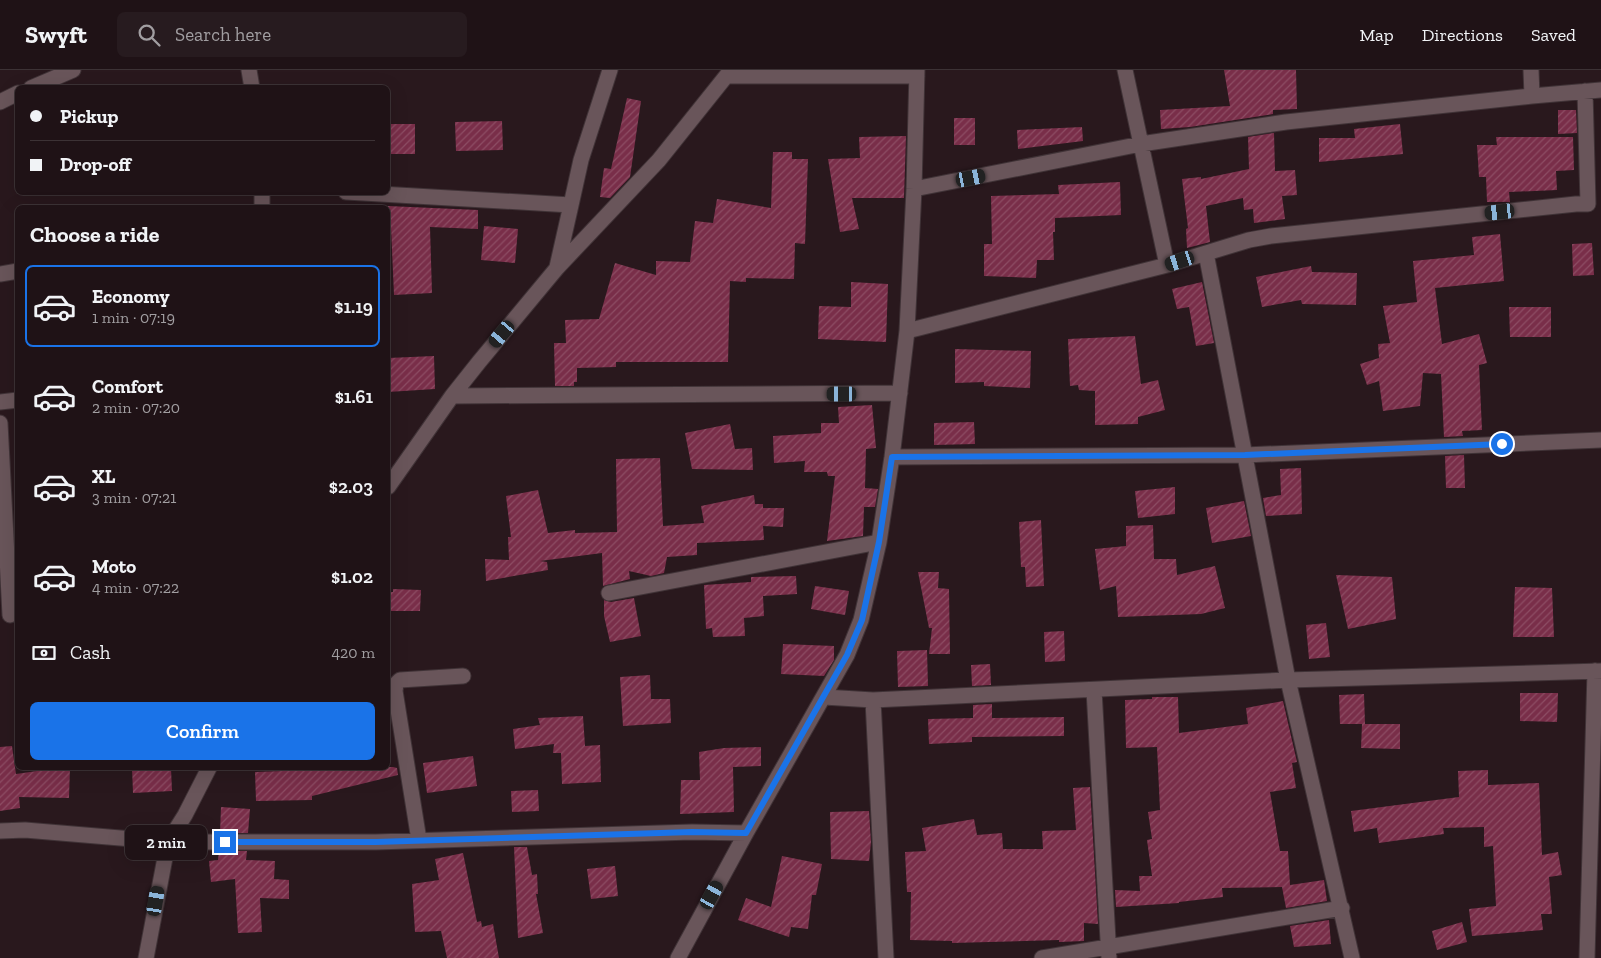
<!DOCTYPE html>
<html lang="en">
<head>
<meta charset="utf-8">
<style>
	body { margin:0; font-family:"Zilla Slab",serif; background:#271b1f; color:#f1f3f6; height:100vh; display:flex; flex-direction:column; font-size:19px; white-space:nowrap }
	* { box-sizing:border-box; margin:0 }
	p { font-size:16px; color:#a19ea1 }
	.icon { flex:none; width:28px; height:28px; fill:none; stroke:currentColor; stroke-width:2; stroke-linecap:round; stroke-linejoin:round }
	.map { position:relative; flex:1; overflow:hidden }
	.drawer { position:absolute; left:15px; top:135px; width:375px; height:565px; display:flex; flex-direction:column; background:#1f1216; border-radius:8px; box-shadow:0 5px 20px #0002,0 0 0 1px #3c3235 }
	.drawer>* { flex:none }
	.banner { position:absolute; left:15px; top:15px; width:375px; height:110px; border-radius:8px; box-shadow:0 5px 20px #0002,0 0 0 1px #3c3235; display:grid; align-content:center; height:110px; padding:0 15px; background:#1f1216 }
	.end { position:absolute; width:22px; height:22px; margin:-11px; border:6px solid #1a73e8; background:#fff; box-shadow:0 0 0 2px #fff }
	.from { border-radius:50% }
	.bubble { position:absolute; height:35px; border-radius:8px; background:#1f1216; box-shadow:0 5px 20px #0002,0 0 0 1px #3c3235; font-size:16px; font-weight:600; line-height:35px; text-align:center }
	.car { position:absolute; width:15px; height:30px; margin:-15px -8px; border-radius:6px; box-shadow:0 0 4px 1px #0007; background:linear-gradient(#222 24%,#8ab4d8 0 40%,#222 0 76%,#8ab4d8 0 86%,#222 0) }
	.banner b { display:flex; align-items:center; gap:18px; height:48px; font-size:19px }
	.banner b+b { border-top:1px solid #3c3235 }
	.banner i { width:12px; height:12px; background:#f1f3f6 }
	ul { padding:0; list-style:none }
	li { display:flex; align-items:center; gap:15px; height:82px; margin:0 10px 8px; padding:0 5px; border:2px solid transparent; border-radius:8px }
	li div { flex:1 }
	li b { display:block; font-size:19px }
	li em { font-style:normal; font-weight:600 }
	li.selected { border-color:#1a73e8 }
	li>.icon { width:45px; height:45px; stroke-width:1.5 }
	h2 { padding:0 15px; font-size:22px; line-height:60px }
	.pay { display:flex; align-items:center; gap:12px; height:55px; padding:0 15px; font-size:19px }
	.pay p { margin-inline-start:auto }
	.cta { display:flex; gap:10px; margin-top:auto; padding:10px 15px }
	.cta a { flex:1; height:58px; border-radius:8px; background:#1a73e8; color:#fff; font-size:20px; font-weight:600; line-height:58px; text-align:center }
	header { display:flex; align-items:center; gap:30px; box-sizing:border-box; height:70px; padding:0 25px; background:#1f1216; border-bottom:1px solid #3c3235 }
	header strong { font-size:24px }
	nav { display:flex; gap:28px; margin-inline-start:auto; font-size:18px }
	.search { width:350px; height:45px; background:#271b1f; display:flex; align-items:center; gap:12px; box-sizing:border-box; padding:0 18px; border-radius:8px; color:#a19ea1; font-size:19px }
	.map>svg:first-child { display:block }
</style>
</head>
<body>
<header>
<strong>Swyft</strong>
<div class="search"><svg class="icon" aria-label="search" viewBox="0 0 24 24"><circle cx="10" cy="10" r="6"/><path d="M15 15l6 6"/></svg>Search here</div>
<nav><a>Map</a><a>Directions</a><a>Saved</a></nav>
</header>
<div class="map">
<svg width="1601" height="888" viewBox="0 0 1601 888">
	<defs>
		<pattern id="building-hatch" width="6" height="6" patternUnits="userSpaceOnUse" patternTransform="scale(1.25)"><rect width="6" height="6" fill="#792e49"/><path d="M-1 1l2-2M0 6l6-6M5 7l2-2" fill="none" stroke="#8d4d64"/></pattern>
	</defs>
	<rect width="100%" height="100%" fill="#29181d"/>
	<path fill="url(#building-hatch)" d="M 1224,0 L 1296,0 L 1297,39 L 1273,40 L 1273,44 L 1190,57 L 1161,59 L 1160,40 L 1230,36 Z
		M 627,28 L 641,31 L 630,107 L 610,128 L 600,127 L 604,98 L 611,99 Z
		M 1558,40 L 1576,40 L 1577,63 L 1558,64 Z
		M 954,48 L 975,48 L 975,75 L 954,75 Z
		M 502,51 L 503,80 L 456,81 L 455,52 Z
		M 388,54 L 415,54 L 415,84 L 388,84 Z
		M 1400,54 L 1403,84 L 1319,92 L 1319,68 L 1355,68 L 1354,59 Z
		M 1082,57 L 1083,71 L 1018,79 L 1017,60 Z
		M 1274,63 L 1275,101 L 1295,100 L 1297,125 L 1282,126 L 1285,149 L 1254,153 L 1253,139 L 1244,140 L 1243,128 L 1206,136 L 1210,172 L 1187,178 L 1186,159 L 1188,158 L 1182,109 L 1201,107 L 1201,109 L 1249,99 L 1248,67 Z
		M 906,66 L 904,128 L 852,128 L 859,159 L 840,162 L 828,89 L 860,88 L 859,67 Z
		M 1496,67 L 1573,67 L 1574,100 L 1556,101 L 1557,120 L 1509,122 L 1510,132 L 1487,132 L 1486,107 L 1479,107 L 1477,75 L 1497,75 Z
		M 773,82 L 792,82 L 792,89 L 808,89 L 805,174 L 795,173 L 794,209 L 746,208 L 746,212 L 730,211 L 728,292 L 616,292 L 616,297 L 577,298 L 577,312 L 574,312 L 574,316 L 555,316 L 554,273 L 566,273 L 565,250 L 599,249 L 615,193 L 656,205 L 656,191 L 690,192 L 695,151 L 713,153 L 717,129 L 771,138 Z
		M 1120,112 L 1121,145 L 1055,148 L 1055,162 L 1053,162 L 1054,190 L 1037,190 L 1036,208 L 984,206 L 984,174 L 992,174 L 991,126 L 1059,124 L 1058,115 Z
		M 388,136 L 478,140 L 478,159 L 430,157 L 432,223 L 394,225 L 391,157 L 388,158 Z
		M 484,156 L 518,159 L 515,193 L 481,190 Z
		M 1500,164 L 1504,211 L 1435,218 L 1442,274 L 1479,264 L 1487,293 L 1479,295 L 1482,360 L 1462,361 L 1463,366 L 1444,367 L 1441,304 L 1423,303 L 1420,336 L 1383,341 L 1379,311 L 1367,315 L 1360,294 L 1379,288 L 1378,274 L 1390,273 L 1383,236 L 1417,232 L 1413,191 L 1474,185 L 1472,167 Z
		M 1592,173 L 1594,205 L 1573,206 L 1572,174 Z
		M 1311,196 L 1312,202 L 1357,203 L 1356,235 L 1302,234 L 1301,230 L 1262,237 L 1256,207 Z
		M 851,212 L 888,214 L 886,272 L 818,269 L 819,236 L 851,237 Z
		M 1202,212 L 1214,273 L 1196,276 L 1189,237 L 1177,239 L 1172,219 Z
		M 1509,237 L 1551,237 L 1551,267 L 1510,267 Z
		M 1135,266 L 1141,314 L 1158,310 L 1165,340 L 1138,347 L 1138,354 L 1095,355 L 1095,321 L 1079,320 L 1078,315 L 1070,316 L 1068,269 Z
		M 955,279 L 1031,281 L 1030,318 L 984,316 L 984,312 L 955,313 Z
		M 434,286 L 435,319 L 388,322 L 388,288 Z
		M 872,335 L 876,378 L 866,379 L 865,418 L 878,419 L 875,437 L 864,437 L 863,466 L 827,471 L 835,406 L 828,406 L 827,402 L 804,402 L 805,391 L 774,393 L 773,366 L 821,363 L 821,353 L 839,353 L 838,337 Z
		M 974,352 L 975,374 L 934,375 L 934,353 Z
		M 730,354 L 735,379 L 752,378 L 753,400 L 692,399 L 685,363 Z
		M 1464,385 L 1465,418 L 1446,418 L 1445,386 Z
		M 660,388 L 663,456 L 704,453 L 701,436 L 754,425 L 755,434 L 763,434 L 763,438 L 784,438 L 783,457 L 763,456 L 764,470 L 697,473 L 697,485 L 667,487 L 664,503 L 651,506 L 629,501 L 630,509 L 603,516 L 602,483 L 540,491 L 547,492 L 548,500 L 486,511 L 485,489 L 509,490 L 508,467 L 511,467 L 506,426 L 538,420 L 548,463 L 575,460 L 575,463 L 617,462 L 616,389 Z
		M 1301,398 L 1302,444 L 1266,446 L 1263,428 L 1281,425 L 1280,399 Z
		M 1175,417 L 1175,444 L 1138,448 L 1135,421 Z
		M 1244,431 L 1251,466 L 1212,473 L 1206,438 Z
		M 1041,450 L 1044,516 L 1026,517 L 1025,497 L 1021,497 L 1019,452 Z
		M 1153,455 L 1154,489 L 1176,489 L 1177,505 L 1215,496 L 1225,538 L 1201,544 L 1118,547 L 1116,516 L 1100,520 L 1095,479 L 1126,476 L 1126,456 Z
		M 918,502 L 939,502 L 938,518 L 949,519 L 950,584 L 929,584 L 932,558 L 929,558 Z
		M 1336,505 L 1392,507 L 1396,549 L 1348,559 Z
		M 796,506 L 797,524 L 763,526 L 764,546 L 744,548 L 745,566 L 713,567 L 712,558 L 706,559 L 704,515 L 751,512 L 751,507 Z
		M 815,516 L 849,521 L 845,545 L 811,539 Z
		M 1515,517 L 1552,518 L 1554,567 L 1513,567 Z
		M 393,519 L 421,520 L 420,541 L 388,541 L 388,522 L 393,522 Z
		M 634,528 L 641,566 L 610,572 L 604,546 L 604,530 L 611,532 Z
		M 1326,553 L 1330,587 L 1309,589 L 1306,555 Z
		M 1064,561 L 1065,591 L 1045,592 L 1044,562 Z
		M 783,574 L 834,576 L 834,590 L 824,606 L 781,604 Z
		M 927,580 L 928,616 L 898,617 L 897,581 Z
		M 990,594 L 991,615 L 972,616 L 971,595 Z
		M 650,605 L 651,629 L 670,629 L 671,653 L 623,656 L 620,607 Z
		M 1520,623 L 1558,623 L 1557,652 L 1520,651 Z
		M 1364,624 L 1365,654 L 1363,654 L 1400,654 L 1400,679 L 1361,678 L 1362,654 L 1340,654 L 1339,625 Z
		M 1152,627 L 1178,627 L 1179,663 L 1248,654 L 1246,638 L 1283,631 L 1297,692 L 1292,693 L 1296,718 L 1270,722 L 1280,781 L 1288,781 L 1290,815 L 1324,810 L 1327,831 L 1286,838 L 1282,817 L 1222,818 L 1223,827 L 1179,832 L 1179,833 L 1116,837 L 1115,820 L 1140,821 L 1139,806 L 1152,806 L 1147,770 L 1152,769 L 1148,742 L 1160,740 L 1157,677 L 1126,678 L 1125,630 L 1152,629 Z
		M 992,634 L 992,648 L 1064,647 L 1064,666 L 972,667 L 972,672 L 929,674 L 928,649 L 973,648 L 973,635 Z
		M 583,646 L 585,676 L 600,675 L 601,712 L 562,714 L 561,683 L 553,683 L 554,674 L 515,679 L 513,659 L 540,655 L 538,648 Z
		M 12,676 L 16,704 L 37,701 L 37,698 L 70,698 L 69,728 L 19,727 L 20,738 L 0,741 L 0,677 Z
		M 761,677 L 761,696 L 733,697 L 734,742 L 680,744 L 681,710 L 700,710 L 699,682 L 724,678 Z
		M 473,686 L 477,716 L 427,723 L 423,693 Z
		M 393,697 L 397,698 L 398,705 L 312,726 L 312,730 L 256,731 L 255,702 L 338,699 L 337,698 Z
		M 132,698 L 171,698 L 172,721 L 133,723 Z
		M 1488,700 L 1488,715 L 1539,713 L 1542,785 L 1558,782 L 1562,805 L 1549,807 L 1552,844 L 1541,844 L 1543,860 L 1472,866 L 1469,839 L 1496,836 L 1493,776 L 1484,777 L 1484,757 L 1443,758 L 1444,764 L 1379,773 L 1377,758 L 1354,762 L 1351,741 L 1459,727 L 1458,701 Z
		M 1090,717 L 1098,854 L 1084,853 L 1084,871 L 1059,872 L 1059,870 L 952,873 L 952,871 L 910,870 L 911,822 L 907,822 L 905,782 L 926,781 L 922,758 L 974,749 L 977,765 L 1002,763 L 1003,779 L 1043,779 L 1042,761 L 1076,760 L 1073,718 Z
		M 538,720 L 539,741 L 512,742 L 511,721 Z
		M 221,737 L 250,739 L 248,763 L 220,763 Z
		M 869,741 L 871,772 L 869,791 L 831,789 L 830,742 Z
		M 514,777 L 527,777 L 532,805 L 537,804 L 538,824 L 536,824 L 543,863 L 518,868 Z
		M 219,781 L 247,781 L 246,790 L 275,791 L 274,809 L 289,810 L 289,829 L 260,828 L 262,862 L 238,863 L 235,809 L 211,812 L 209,791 L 218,790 Z
		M 463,783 L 477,852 L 481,851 L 482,857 L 493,854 L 499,888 L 447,888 L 441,861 L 415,862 L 412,814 L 439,810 L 435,789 Z
		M 782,786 L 822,794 L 816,825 L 812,825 L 808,859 L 791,857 L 789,867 L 738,850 L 746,828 L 771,837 Z
		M 615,796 L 618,826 L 591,829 L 587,799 Z
		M 1329,850 L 1331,874 L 1294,877 L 1290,856 Z
		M 1462,852 L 1467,872 L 1437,880 L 1432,861 Z"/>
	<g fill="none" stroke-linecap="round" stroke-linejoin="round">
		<defs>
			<path id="street" d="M 249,0 L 252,18
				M 1125,0 L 1167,195
				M 1531,0 L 1532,26
				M 727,6 L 917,6
				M 31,18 L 73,0
				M 0,32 L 18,23
				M 914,119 L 1141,74 L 1286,52 L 1532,26 L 1601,20
				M 346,122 L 571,135 L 557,197
				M 571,135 L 581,90 L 610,0
				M 262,138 L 262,122
				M 1206,183 L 1288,610 L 1352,888
				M 0,204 L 18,201
				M 907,261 L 1167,195 L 1249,170 L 1271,166 L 1576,134 L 1588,134 L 1585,21
				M 452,326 L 900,323
				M 0,332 L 18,330
				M 0,353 L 10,545
				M 892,387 L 1245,385 L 1601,370
				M 388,417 L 452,326 L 479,292 L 557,198 L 659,90 L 731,0
				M 609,523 L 879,472
				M 1094,620 L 1109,888
				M 824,627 L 873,630 L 1288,610 L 1601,601
				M 873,630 L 886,888
				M 0,761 L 25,760 L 168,772 L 376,772 L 692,762 L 746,763
				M 419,770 L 395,621 L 396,614 L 400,610 L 463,606
				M 146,888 L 168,772 L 185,745 L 209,698
				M 678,888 L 746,763 L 847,585 L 861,550 L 879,472 L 892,387 L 907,261 L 914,119 L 917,0
				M 1042,888 L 1342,838
				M 1587,888 L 1595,601"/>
		</defs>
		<use href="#street" stroke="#403337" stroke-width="17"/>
		<use href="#street" stroke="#69555a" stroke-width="15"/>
	</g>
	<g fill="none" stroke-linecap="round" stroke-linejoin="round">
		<path stroke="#1a73e8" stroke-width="6" d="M 225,772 L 376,772 L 692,762 L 746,763 L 847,585 L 862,550 L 879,472 L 892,387 L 1245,385 L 1502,374"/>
	</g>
</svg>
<i class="end from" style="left:1502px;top:374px"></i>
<i class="end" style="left:225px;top:772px"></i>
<div class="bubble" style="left:125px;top:755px;width:82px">2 min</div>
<i class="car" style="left:971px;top:108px;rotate:79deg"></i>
<i class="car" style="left:1500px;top:142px;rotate:264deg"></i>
<i class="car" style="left:1180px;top:191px;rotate:252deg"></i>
<i class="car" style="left:502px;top:264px;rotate:220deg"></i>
<i class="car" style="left:842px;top:324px;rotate:270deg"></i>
<i class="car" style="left:712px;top:825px;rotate:29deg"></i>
<i class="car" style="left:156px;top:831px;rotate:10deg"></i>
<div class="banner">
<b><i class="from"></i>Pickup</b>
<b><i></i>Drop-off</b>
</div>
<section class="drawer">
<h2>Choose a ride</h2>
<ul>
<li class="selected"><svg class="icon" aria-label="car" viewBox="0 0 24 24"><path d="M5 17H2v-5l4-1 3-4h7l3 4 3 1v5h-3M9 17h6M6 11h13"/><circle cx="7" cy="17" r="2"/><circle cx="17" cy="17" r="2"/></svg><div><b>Economy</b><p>1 min · 07:19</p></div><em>$1.19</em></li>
<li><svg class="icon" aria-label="car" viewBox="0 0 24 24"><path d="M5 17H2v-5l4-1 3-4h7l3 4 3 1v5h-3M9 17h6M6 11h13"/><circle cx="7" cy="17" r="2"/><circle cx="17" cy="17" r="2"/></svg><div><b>Comfort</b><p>2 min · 07:20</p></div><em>$1.61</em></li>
<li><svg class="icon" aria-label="car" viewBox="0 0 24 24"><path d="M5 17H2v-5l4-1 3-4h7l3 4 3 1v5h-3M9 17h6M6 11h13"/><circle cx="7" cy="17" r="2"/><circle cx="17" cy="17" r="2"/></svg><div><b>XL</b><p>3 min · 07:21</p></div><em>$2.03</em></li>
<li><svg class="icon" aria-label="car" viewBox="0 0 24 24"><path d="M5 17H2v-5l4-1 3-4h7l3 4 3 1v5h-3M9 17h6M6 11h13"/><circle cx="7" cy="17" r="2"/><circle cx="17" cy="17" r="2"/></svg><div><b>Moto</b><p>4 min · 07:22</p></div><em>$1.02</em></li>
</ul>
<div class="pay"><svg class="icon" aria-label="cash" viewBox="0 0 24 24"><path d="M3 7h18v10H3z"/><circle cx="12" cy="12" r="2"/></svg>Cash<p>420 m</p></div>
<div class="cta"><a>Confirm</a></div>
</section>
</div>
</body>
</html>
